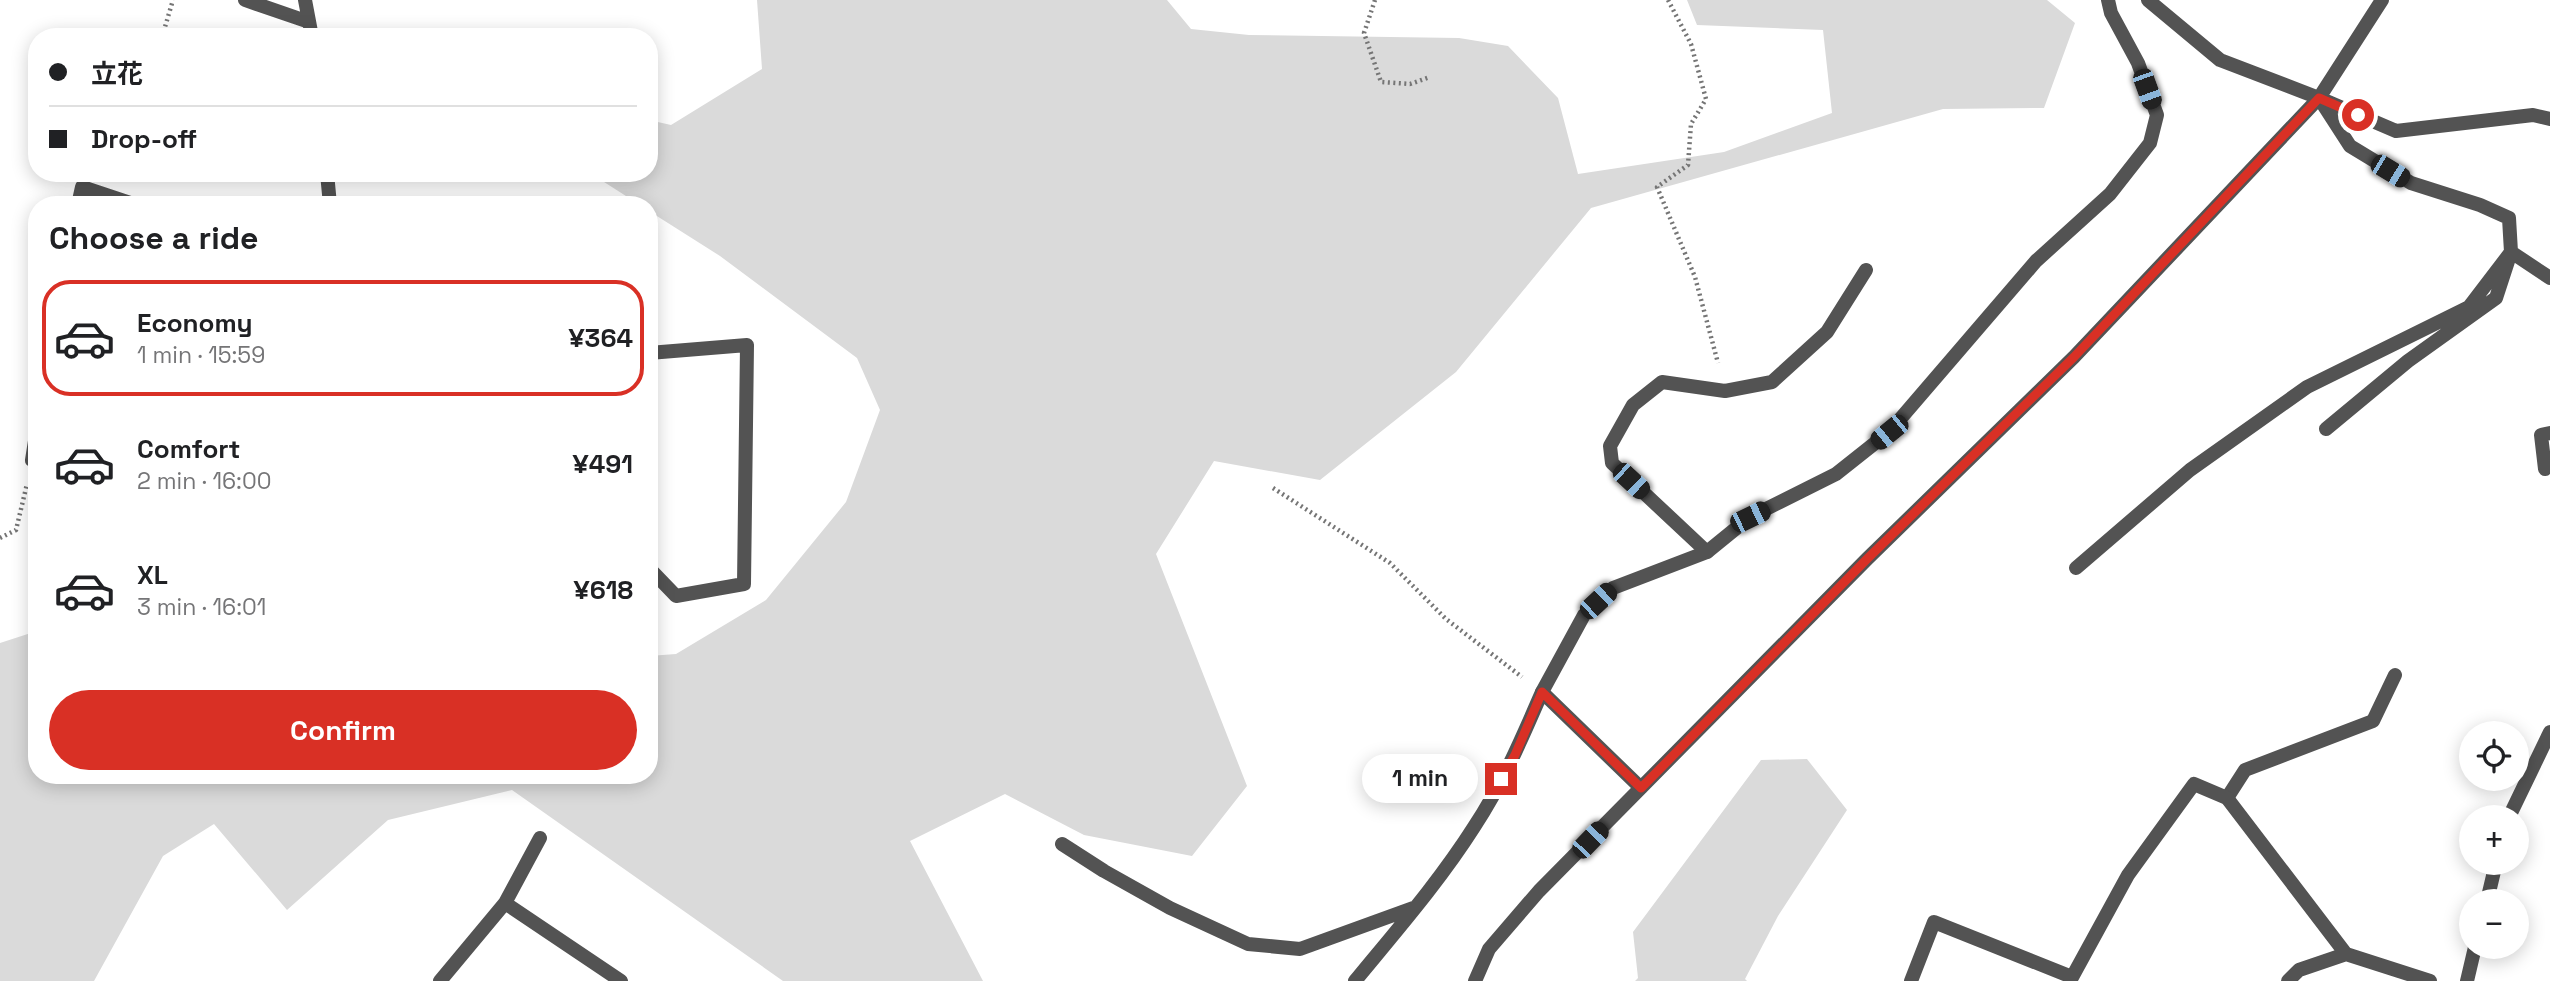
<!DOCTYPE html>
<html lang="en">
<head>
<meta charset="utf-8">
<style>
	body { margin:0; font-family:"Space Grotesk","Noto Sans JP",sans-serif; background:#f2f2f2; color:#202124; height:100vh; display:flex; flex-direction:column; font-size:26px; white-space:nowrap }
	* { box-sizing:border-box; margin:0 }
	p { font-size:23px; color:#757577 }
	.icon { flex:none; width:38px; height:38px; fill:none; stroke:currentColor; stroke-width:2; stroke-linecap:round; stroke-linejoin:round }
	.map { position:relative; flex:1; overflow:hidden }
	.details { position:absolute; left:28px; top:196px; width:630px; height:588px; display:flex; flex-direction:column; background:#fff; border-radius:28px; box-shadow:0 4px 18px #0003 }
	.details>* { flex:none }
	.hud { position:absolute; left:28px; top:28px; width:630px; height:154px; border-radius:28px; box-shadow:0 4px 18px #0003; display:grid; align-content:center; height:154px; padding:0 21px; background:#fff }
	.controls { position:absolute; left:2459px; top:721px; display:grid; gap:14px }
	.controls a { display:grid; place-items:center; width:70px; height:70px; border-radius:50%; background:#fff; box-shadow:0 4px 18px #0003; font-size:35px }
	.end { position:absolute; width:32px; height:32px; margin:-16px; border:9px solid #d93025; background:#fff; box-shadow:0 0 0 4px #fff }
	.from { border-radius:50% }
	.bubble { position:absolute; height:49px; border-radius:24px; background:#fff; box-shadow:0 4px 18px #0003; font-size:23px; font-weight:800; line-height:49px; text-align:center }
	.car { position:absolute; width:21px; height:42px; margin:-21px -10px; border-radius:9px; box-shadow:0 0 5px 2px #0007; background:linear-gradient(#222 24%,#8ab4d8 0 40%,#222 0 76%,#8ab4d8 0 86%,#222 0) }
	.hud b { display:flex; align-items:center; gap:24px; height:66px; font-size:26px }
	.hud b+b { border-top:2px solid #e0e0e0 }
	.hud i { width:18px; height:18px; background:#202124 }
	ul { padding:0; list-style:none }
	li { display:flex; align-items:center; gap:21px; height:116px; margin:0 14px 10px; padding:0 7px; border:4px solid transparent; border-radius:28px }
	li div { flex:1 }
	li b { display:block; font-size:26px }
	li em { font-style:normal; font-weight:800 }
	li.current { border-color:#d93025 }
	li>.icon { width:63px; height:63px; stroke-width:1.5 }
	h2 { padding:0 21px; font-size:32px; line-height:84px }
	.action { display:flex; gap:14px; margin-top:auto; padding:14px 21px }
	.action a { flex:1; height:80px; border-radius:42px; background:#d93025; color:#fff; font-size:28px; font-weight:800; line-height:80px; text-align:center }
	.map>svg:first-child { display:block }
</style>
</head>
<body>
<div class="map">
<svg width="2550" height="981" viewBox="0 0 2550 981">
	<rect width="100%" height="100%" fill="#fff"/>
	<path fill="#dadada" d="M 757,0 L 1167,0 L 1191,29 L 1249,35 L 1459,38 L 1508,46 L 1558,98 L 1578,174 L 1724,152 L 1832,113 L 1823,30 L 1697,25 L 1687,0 L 2047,0 L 2075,23 L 2044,108 L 1943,109 L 1591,208 L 1456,372 L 1320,480 L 1214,461 L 1156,554 L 1247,786 L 1192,856 L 1084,835 L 1005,794 L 910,841 L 983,981 L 783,981 L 512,790 L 388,820 L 287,910 L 214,824 L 163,856 L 94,981 L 0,981 L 0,643 L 37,631 L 37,775 L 649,775 L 649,656 L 676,654 L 766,600 L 846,502 L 880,410 L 857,358 L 720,256 L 649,211 L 649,205 L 640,205 L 590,173 L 649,173 L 649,120 L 671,125 L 762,69 Z
		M 1807,759 L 1847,810 L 1778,916 L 1745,979 L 1747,981 L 1635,981 L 1638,978 L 1633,932 L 1761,760 Z"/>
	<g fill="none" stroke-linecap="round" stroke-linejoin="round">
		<path stroke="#757575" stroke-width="4.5" stroke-dasharray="2 3.5" stroke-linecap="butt" d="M 1375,0 L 1364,33 L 1381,82 L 1410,84 L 1430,77
			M 1668,0 L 1691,44 L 1706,99 L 1691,124 L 1688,165 L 1657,187 L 1695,277 L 1718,363
			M 162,37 L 173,0
			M 1273,488 L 1390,563 L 1446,619 L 1522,677
			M 0,538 L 16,530 L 27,484"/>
		<path stroke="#535353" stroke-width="14" d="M 2148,0 L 2220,60 L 2319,98 L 2396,131 L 2533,115 L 2550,119
			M 2319,98 L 2350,146 L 2411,183 L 2480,205 L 2509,218 L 2511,252 L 2496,298 L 2408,361 L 2326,429
			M 2545,469 L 2541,435 L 2550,433
			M 1707,552 L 1612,463 L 1610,446 L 1633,405 L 1662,382 L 1725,391 L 1772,382 L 1827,332 L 1866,270
			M 2076,568 L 2190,470 L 2307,387 L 2469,307 L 2511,252 L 2550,278
			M 2227,798 L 2245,770 L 2373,721 L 2395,675
			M 2509,817 L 2550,732
			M 1062,844 L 1104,871 L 1170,908 L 1248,944 L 1300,949 L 1413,908
			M 505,903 L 621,981
			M 440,981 L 505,903 L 540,838
			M 1355,981 C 1396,931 1439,882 1474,827 C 1502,785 1522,738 1542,692 L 1641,788
			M 1475,981 L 1489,949 L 1539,891 L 1867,559 L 2074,357 L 2319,98 L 2382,0"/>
		<path stroke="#535353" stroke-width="14" d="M 245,0 L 309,22
			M 305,0 L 312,37
			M 327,173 L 330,205
			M 78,205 L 82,187 L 136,205
			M 649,353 L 747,345 L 744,584 L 676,596 L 649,568
			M 37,428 L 32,460 L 37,462
			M 1542,692 L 1584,615 L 1613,588 L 1707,552 L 1750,517 L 1836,474 L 1889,432 L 2036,261 L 2110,194 L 2150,143 L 2157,115 L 2138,63 L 2111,13 L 2108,0
			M 2487,901 L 2496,863
			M 1911,981 L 1934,922 L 2072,977
			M 2070,981 L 2128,875 L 2194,784 L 2227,798 L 2346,954
			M 2288,981 L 2299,970 L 2346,954 L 2430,981
			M 2467,981 L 2475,947"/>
	</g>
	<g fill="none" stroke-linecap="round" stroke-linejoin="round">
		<path stroke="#d93025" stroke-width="9" d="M 1501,779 L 1515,755 L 1542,692 L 1641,788 L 1867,559 L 2074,357 L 2319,98 L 2358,115"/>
	</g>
</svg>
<div class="controls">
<a><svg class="icon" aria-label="locate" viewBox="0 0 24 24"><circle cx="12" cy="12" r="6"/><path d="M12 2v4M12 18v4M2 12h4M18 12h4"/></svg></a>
<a>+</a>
<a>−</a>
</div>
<i class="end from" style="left:2358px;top:115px"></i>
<i class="end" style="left:1501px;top:779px"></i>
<div class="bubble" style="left:1362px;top:754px;width:116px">1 min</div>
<i class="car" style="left:2147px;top:89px;rotate:160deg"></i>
<i class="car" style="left:2390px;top:171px;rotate:121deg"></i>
<i class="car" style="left:1889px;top:432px;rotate:231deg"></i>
<i class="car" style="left:1631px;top:481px;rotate:133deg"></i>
<i class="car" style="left:1750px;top:517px;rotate:64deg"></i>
<i class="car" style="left:1598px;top:601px;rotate:47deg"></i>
<i class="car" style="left:1590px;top:840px;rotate:44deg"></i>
<div class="hud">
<b><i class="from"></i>立花</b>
<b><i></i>Drop-off</b>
</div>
<section class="details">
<h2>Choose a ride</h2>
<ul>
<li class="current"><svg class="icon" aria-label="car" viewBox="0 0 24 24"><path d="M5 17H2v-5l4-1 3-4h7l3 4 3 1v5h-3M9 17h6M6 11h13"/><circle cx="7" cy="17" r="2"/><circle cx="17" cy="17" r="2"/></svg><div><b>Economy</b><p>1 min · 15:59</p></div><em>¥364</em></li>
<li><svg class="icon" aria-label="car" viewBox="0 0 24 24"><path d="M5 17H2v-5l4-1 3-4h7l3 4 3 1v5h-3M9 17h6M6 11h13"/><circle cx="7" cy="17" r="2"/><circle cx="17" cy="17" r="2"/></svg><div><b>Comfort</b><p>2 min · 16:00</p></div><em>¥491</em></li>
<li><svg class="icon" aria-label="car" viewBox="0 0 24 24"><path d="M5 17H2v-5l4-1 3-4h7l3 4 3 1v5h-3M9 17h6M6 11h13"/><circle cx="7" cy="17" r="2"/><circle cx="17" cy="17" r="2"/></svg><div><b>XL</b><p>3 min · 16:01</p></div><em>¥618</em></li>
</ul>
<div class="action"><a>Confirm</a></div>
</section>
</div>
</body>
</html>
